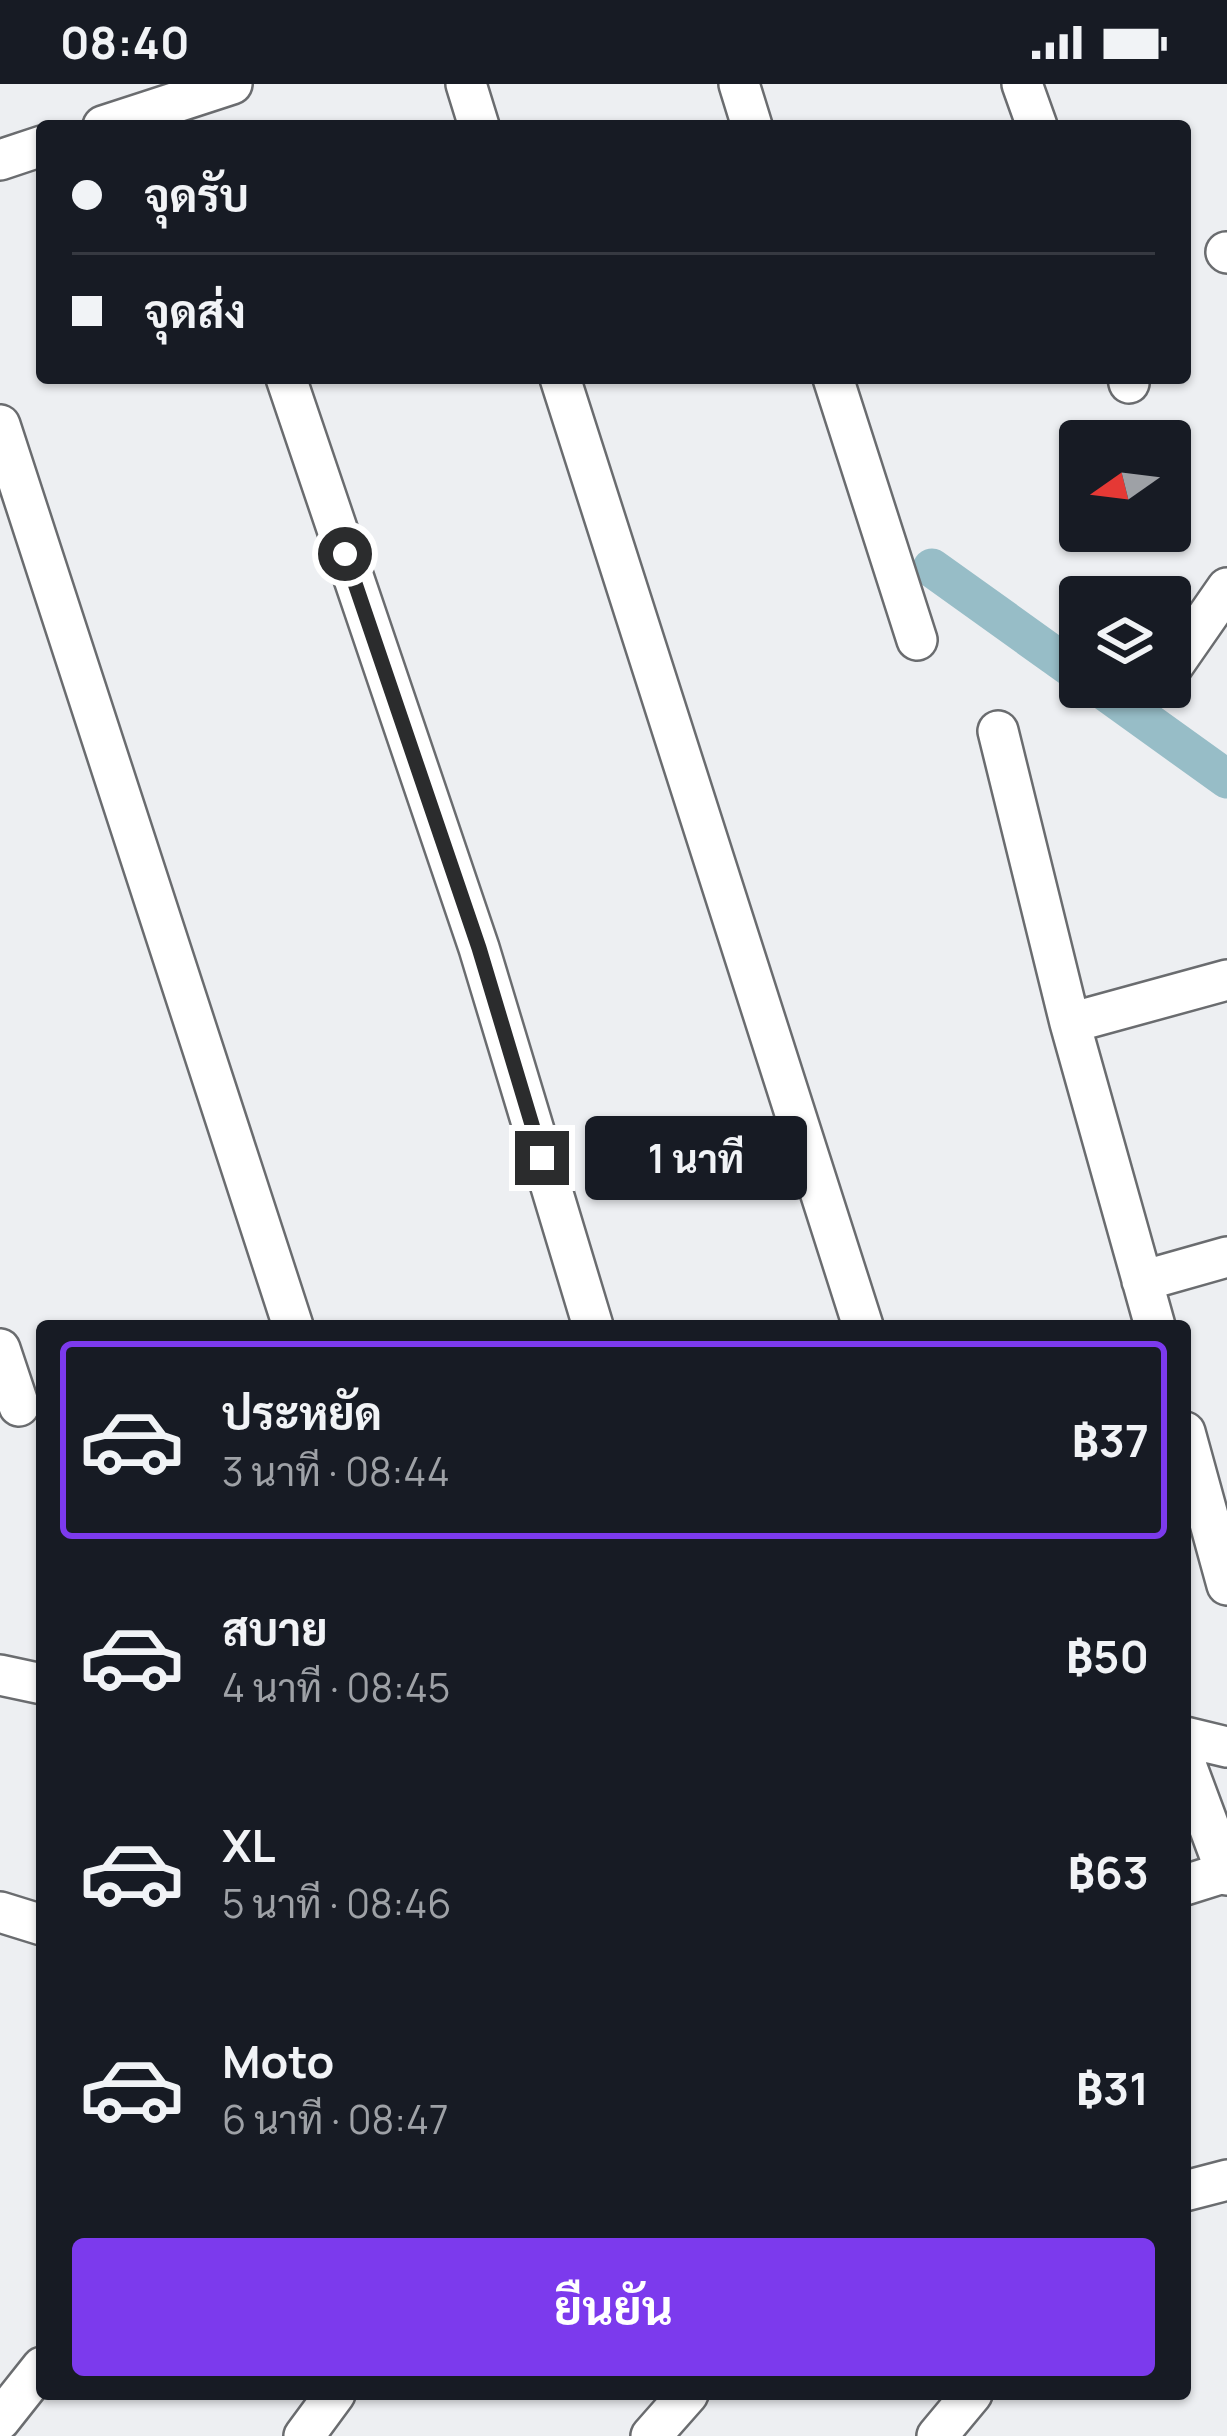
<!DOCTYPE html>
<html lang="th">
<head>
<meta charset="utf-8">
<style>
	body { margin:0; font-family:Manrope,Sarabun,sans-serif; background:#242831; color:#f1f3f6; height:100vh; display:flex; flex-direction:column; font-size:45px; white-space:nowrap }
	* { box-sizing:border-box; margin:0 }
	p { font-size:39px; color:#9ea1a6 }
	.icon { flex:none; width:66px; height:66px; fill:none; stroke:currentColor; stroke-width:2; stroke-linecap:round; stroke-linejoin:round }
	.map { position:relative; flex:1; overflow:hidden }
	.details { position:absolute; left:36px; top:1236px; width:1155px; height:1080px; display:flex; flex-direction:column; background:#171b24; border-radius:12px; box-shadow:0 3px 9px #0004 }
	.details>* { flex:none }
	.top-card { position:absolute; left:36px; top:36px; width:1155px; height:264px; border-radius:12px; box-shadow:0 3px 9px #0004; display:grid; align-content:center; height:264px; padding:0 36px; background:#171b24 }
	.needle { width:78px; rotate:256deg }
	.controls { position:absolute; left:1059px; top:336px; display:grid; gap:24px }
	.controls a { display:grid; place-items:center; width:132px; height:132px; border-radius:12px; background:#171b24; box-shadow:0 3px 9px #0004; font-size:60px }
	.end { position:absolute; width:54px; height:54px; margin:-27px; border:15px solid #2b2c2d; background:#fff; box-shadow:0 0 0 6px #fff }
	.from { border-radius:50% }
	.bubble { position:absolute; height:84px; border-radius:12px; background:#171b24; box-shadow:0 3px 9px #0004; font-size:39px; font-weight:700; line-height:84px; text-align:center }
	.top-card b { display:flex; align-items:center; gap:42px; height:114px; font-size:45px }
	.top-card b+b { border-top:3px solid #363941 }
	.top-card i { width:30px; height:30px; background:#f1f3f6 }
	ul { padding:21px 0 0; list-style:none }
	li { display:flex; align-items:center; gap:36px; height:198px; margin:0 24px 18px; padding:0 12px; border:6px solid transparent; border-radius:12px }
	li div { flex:1 }
	li b { display:block; font-size:45px }
	li em { font-style:normal; font-weight:700 }
	li.active { border-color:#7c3aed }
	li>.icon { width:108px; height:108px; stroke-width:1.5 }
	.primary-button { display:flex; gap:24px; margin-top:auto; padding:24px 36px }
	.primary-button a { flex:1; height:138px; border-radius:12px; background:#7c3aed; color:#fff; font-size:48px; font-weight:700; line-height:138px; text-align:center }
	.status { display:flex; justify-content:space-between; align-items:center; height:84px; padding:0 60px; background:#171b24; direction:ltr }
	.status svg { height:33px; fill:currentColor }
	.map>svg:first-child { display:block }
</style>
</head>
<body>
<div class="status"><b>08:40</b><svg viewBox="0 0 49 12"><path d="M0 12V9h3v3zM5 12V6h3v6zM10 12V3h3v9zM15 12V0h3v12zM26 1h20v11H26zM47 4h2v5h-2z"/></svg></div>
<div class="map">
<svg width="1227" height="2352" viewBox="0 0 1227 2352">
	<rect width="100%" height="100%" fill="#edeff2"/>
	<g fill="none" stroke-linecap="round" stroke-linejoin="round">
		<path stroke="#97bdc7" stroke-width="39" d="M 932,484 L 1080,590
			M 1099,603 L 1227,695"/>
		<defs>
			<path id="street" d="M 466,0 L 479,42
				M 739,0 L 752,42
				M 1022,0 L 1037,42
				M 103,42 L 232,0
				M 0,76 L 42,62
				M 1226,168 L 1227,169
				M 286,294 L 479,864 L 593,1242
				M 560,294 L 863,1242
				M 833,294 L 917,556
				M 1128,294 L 1129,299
				M 0,341 L 293,1242
				M 1170,586 L 1227,504
				M 998,647 L 1070,939 L 1155,1242
				M 1070,939 L 1227,896
				M 1142,1197 L 1227,1173
				M 0,1265 L 19,1322
				M 1185,1348 L 1227,1501
				M 0,1591 L 42,1600
				M 1185,1653 L 1227,1663
				M 1185,1678 L 1227,1791
				M 1185,1801 L 1226,1788
				M 0,1828 L 42,1841
				M 1185,2107 L 1227,2096
				M 0,2336 L 42,2283
				M 304,2352 L 335,2310
				M 651,2352 L 688,2310
				M 937,2352 L 972,2310"/>
		</defs>
		<use href="#street" stroke="#6a6c6f" stroke-width="44"/>
		<use href="#street" stroke="#fff" stroke-width="39"/>
	</g>
	<g fill="none" stroke-linecap="round" stroke-linejoin="round">
		<path stroke="#2b2c2d" stroke-width="15" d="M 345,470 L 479,864 L 542,1074"/>
	</g>
</svg>
<div class="controls">
<a><svg class="needle" viewBox="-14 -14 28 28"><path d="M0-13l5 13h-10z" fill="#e53935"/><path d="M0 13l5-13h-10z" fill="#9ea1a6"/></svg></a>
<a><svg class="icon" aria-label="layers" viewBox="0 0 24 24"><path d="M12 4l9 5-9 5-9-5zM3 14l9 5 9-5"/></svg></a>
</div>
<i class="end from" style="left:345px;top:470px"></i>
<i class="end" style="left:542px;top:1074px"></i>
<div class="bubble" style="left:585px;top:1032px;width:222px">1 นาที</div>
<div class="top-card">
<b><i class="from"></i>จุดรับ</b>
<b><i></i>จุดส่ง</b>
</div>
<section class="details">
<ul>
<li class="active"><svg class="icon" aria-label="car" viewBox="0 0 24 24"><path d="M5 17H2v-5l4-1 3-4h7l3 4 3 1v5h-3M9 17h6M6 11h13"/><circle cx="7" cy="17" r="2"/><circle cx="17" cy="17" r="2"/></svg><div><b>ประหยัด</b><p>3 นาที · 08:44</p></div><em>฿37</em></li>
<li><svg class="icon" aria-label="car" viewBox="0 0 24 24"><path d="M5 17H2v-5l4-1 3-4h7l3 4 3 1v5h-3M9 17h6M6 11h13"/><circle cx="7" cy="17" r="2"/><circle cx="17" cy="17" r="2"/></svg><div><b>สบาย</b><p>4 นาที · 08:45</p></div><em>฿50</em></li>
<li><svg class="icon" aria-label="car" viewBox="0 0 24 24"><path d="M5 17H2v-5l4-1 3-4h7l3 4 3 1v5h-3M9 17h6M6 11h13"/><circle cx="7" cy="17" r="2"/><circle cx="17" cy="17" r="2"/></svg><div><b>XL</b><p>5 นาที · 08:46</p></div><em>฿63</em></li>
<li><svg class="icon" aria-label="car" viewBox="0 0 24 24"><path d="M5 17H2v-5l4-1 3-4h7l3 4 3 1v5h-3M9 17h6M6 11h13"/><circle cx="7" cy="17" r="2"/><circle cx="17" cy="17" r="2"/></svg><div><b>Moto</b><p>6 นาที · 08:47</p></div><em>฿31</em></li>
</ul>
<div class="primary-button"><a>ยืนยัน</a></div>
</section>
</div>
</body>
</html>
